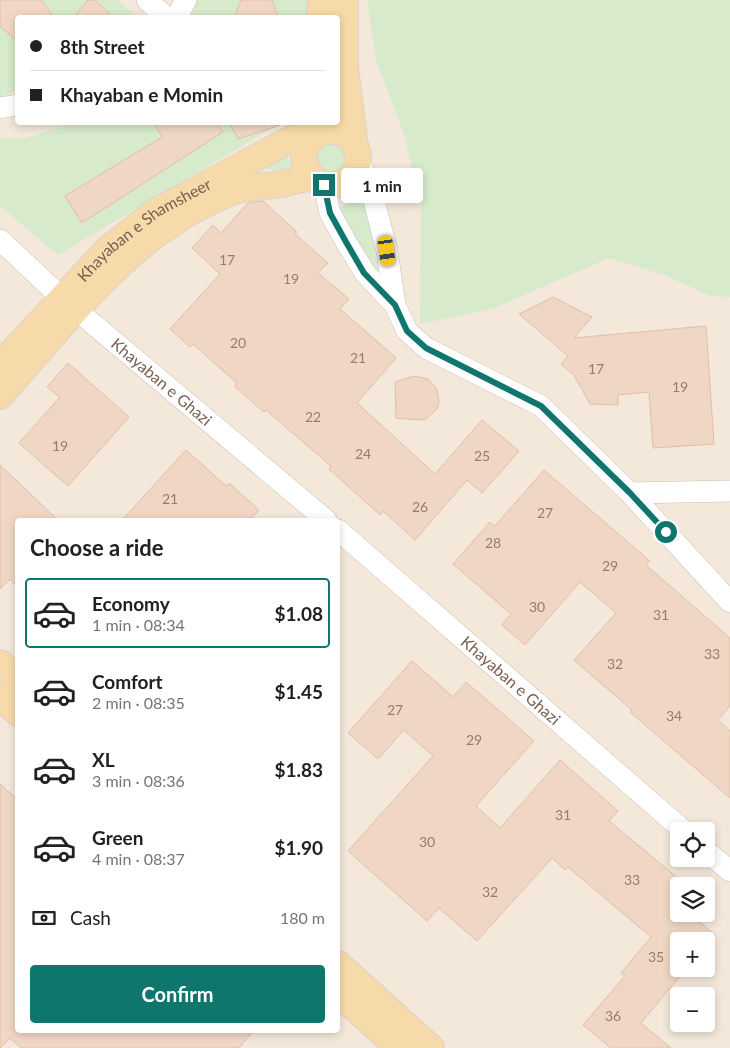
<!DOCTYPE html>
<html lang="en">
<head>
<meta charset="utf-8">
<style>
	body { margin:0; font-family:Lato,sans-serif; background:#f6f6f6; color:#202124; height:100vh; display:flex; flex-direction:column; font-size:19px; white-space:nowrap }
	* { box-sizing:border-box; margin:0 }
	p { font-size:16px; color:#757577 }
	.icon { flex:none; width:28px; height:28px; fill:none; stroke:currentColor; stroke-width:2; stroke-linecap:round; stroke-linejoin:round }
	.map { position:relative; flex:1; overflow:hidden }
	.side { position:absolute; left:15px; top:518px; width:325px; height:515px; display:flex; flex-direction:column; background:#fff; border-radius:5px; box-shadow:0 2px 8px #0003 }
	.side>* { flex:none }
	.top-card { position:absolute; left:15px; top:15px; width:325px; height:110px; border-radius:5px; box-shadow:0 2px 8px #0003; display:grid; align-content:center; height:110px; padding:0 15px; background:#fff }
	.tools { position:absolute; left:670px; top:822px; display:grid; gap:10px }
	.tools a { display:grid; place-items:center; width:45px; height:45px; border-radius:5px; background:#fff; box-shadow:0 2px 8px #0003; font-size:25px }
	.end { position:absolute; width:22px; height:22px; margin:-11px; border:6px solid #0f766e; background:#fff; box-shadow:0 0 0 2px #fff }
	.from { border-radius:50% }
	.bubble { position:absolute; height:35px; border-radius:5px; background:#fff; box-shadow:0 2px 8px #0003; font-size:16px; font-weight:700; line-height:35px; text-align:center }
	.car { position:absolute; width:15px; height:30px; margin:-15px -8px; border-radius:6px; box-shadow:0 0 4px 1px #0007; background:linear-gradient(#f5c518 24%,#345 0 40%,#f5c518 0 76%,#345 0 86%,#f5c518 0) }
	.top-card b { display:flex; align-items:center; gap:18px; height:48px; font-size:19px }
	.top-card b+b { border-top:1px solid #e0e0e0 }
	.top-card i { width:12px; height:12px; background:#202124 }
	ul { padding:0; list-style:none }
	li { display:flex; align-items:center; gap:15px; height:70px; margin:0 10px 8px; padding:0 5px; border:2px solid transparent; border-radius:5px }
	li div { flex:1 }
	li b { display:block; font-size:19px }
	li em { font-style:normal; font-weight:700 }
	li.active { border-color:#0f766e }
	li>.icon { width:45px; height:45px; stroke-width:1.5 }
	h2 { padding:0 15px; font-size:22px; line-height:60px }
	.pay { display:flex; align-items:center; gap:12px; height:55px; padding:0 15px; font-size:19px }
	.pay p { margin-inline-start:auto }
	.primary-button { display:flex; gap:10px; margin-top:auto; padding:10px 15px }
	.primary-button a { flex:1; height:58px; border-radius:5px; background:#0f766e; color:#fff; font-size:20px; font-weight:700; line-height:58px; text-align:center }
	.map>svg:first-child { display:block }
</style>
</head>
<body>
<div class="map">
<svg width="730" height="1048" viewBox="0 0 730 1048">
	<rect width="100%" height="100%" fill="#fcf6ed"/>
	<path fill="#f4e8db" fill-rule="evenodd" d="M 0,0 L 730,0 L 730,1048 L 0,1048 ZM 18,18 L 338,18 L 338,122 L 18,122 ZM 18,520 L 338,520 L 338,1030 L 18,1030 ZM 679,831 L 706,831 L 706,859 L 679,859 ZM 679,886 L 706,886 L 706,914 L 679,914 ZM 679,941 L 706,941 L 706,969 L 679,969 ZM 679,996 L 706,996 L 706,1024 L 679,1024 Z"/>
	<path fill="#d7eacb" d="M 0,0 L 118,0 L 137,17 L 18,18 L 17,90 L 0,98 Z
		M 196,0 L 308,0 L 308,17 L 186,18 Z
		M 367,0 L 730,0 L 730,297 L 711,296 L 664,275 L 609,258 L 492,309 L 420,324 L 421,203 L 404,134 L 376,60 Z
		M 70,122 L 269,122 L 274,127 L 58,255 L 0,206 L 0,138 L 22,139 L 65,126 Z
		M315 161a17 17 0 1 1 34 0a17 17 0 1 1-34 0Z
		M 288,157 L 292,173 L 262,168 Z
		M 365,197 L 379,276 L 333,209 Z"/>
	<path fill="#f0d7c5" stroke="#e2bda6" d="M 0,0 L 41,0 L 55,18 L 18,18 L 18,42 L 0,26 Z
		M 88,0 L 95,0 L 114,18 L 73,18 Z
		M 241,0 L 272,0 L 279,18 L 234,18 Z
		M 153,122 L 216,122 L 223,132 L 82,223 L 65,196 L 162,137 Z
		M 229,122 L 279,122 L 280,125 L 238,139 Z
		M 413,171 L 419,195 L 405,201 L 397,174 Z
		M 263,201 L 297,232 L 295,234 L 328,263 L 318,273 L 349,299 L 340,309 L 396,358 L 357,403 L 435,474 L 482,420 L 519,451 L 482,493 L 467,480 L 415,540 L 383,511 L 380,515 L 329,469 L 331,466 L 266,410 L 264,412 L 234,386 L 237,383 L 193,344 L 190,347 L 170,329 L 220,274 L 192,248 L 213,225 L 221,233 L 248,203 Z
		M 553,297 L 592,317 L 574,338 L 706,326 L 714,444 L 653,448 L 649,392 L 618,395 L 618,405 L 590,404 L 574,375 L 561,364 L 568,356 L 519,314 Z
		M 68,363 L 129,417 L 68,486 L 19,443 L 60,397 L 47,387 Z
		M 414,376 L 428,379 L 437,389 L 439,403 L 437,409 L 426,419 L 418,420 L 396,418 L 395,382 Z
		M 186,450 L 226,486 L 229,483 L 259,510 L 250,520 L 122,520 Z
		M 0,465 L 58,520 L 18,520 L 18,587 L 10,579 L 0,589 Z
		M 544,470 L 650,561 L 646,565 L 730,638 L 730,706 L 718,720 L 730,731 L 730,798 L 630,712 L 632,710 L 574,660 L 616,613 L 580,582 L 525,645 L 502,625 L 511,614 L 453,564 L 490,522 L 495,526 Z
		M 412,661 L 453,697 L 466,682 L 534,741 L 476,806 L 500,828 L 560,760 L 618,811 L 609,821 L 685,884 L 679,886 L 679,914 L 690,914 L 715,935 L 706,945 L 706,941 L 679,941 L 679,969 L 686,969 L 641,1023 L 671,1048 L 611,1048 L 583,1025 L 625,976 L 621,973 L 651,937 L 568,867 L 565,870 L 552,858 L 477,941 L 439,908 L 427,921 L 348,851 L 433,756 L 404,730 L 378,759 L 348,733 Z
		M 0,784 L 18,800 L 18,1030 L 254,1030 L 239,1048 L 21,1048 L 10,1038 L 0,1048 Z"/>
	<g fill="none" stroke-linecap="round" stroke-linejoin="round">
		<defs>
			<g id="minor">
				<path d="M 147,0 L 167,18"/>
				<path d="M 176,18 L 186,0"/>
				<path d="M 0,108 L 18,105"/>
				<path d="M 358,159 L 371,189 L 387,251 L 395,305 L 407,331 L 426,348 L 541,406 L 630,493 L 730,602"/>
				<path d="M 324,185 L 330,213 L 346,242 L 365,273 L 395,305"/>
				<path id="s1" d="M 0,240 L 61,297 L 326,520"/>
				<path d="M 630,493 L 730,491"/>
				<path id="s2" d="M 338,530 L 684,831"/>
				<path d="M 706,851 L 730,871"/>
			</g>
			<g id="major">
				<path d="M 345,0 L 345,68 L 355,147"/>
				<path d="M 320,18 L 321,0"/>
				<circle cx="331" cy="158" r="27"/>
				<path id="s3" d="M 0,365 L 107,250 L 155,212 L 293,138 L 304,135 L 315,136"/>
				<path d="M 0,396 C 68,320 134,229 232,192 C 247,186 265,187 281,184 C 291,182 301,179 311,177"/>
				<path d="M 0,663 L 18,678"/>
				<path d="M 0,697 L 18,713"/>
				<path d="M 338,964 L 431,1048"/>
				<path d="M 338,993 L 399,1048"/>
			</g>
		</defs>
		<use href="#minor" stroke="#cfbfb1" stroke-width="22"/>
		<use href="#major" stroke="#d9d2ce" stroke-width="28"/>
		<use href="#minor" stroke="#fff" stroke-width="21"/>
		<use href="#major" stroke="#f7daa9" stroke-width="26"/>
	</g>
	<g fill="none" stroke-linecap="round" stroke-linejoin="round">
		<path stroke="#0f766e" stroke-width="6" d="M 324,185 L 330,213 L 346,242 L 364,273 L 395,305 L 407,331 L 426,348 L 541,406 L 630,493 L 666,532"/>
	</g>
	<g text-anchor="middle" stroke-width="5" stroke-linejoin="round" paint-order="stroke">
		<g font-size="14" fill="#967c6c">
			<text x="227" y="265">17</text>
			<text x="291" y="284">19</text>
			<text x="238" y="348">20</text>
			<text x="358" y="363">21</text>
			<text x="596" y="374">17</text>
			<text x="680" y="392">19</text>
			<text x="313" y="422">22</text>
			<text x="60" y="451">19</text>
			<text x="363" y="459">24</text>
			<text x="482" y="461">25</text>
			<text x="170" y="504">21</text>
			<text x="420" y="512">26</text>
			<text x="545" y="518">27</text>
			<text x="493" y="548">28</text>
			<text x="610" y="571">29</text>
			<text x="537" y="612">30</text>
			<text x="661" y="620">31</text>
			<text x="712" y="659">33</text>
			<text x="615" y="669">32</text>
			<text x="395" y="715">27</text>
			<text x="674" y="721">34</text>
			<text x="474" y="745">29</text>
			<text x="563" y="820">31</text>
			<text x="427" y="847">30</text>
			<text x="632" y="885">33</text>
			<text x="490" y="897">32</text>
			<text x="656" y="962">35</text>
			<text x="613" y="1021">36</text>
		</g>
		<g font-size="16" fill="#785e4f" stroke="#fefaf3">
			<text dy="6" stroke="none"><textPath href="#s3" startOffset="199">Khayaban e Shamsheer</textPath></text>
			<text dy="6" stroke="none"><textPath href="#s1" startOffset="215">Khayaban e Ghazi</textPath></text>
			<text dy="6" stroke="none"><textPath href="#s2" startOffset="229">Khayaban e Ghazi</textPath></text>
		</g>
	</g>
</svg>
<div class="tools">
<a><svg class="icon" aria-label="locate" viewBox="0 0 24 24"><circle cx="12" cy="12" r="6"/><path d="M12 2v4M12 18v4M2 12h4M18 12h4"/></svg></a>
<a><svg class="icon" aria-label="layers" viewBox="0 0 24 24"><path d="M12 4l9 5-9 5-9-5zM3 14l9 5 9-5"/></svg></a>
<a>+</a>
<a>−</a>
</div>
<i class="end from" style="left:666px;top:532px"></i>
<i class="end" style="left:324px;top:185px"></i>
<div class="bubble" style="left:341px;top:168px;width:82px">1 min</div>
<i class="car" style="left:387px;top:251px;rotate:172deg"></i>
<div class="top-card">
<b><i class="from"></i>8th Street</b>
<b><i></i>Khayaban e Momin</b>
</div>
<section class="side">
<h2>Choose a ride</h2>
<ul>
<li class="active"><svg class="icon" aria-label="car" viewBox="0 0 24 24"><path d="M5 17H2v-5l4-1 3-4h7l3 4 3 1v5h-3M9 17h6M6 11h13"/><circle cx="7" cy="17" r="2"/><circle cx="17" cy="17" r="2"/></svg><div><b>Economy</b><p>1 min · 08:34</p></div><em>$1.08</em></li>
<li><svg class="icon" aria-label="car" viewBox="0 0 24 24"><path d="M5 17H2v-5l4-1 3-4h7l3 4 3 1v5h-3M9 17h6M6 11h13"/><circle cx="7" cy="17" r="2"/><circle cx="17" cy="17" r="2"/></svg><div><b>Comfort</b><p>2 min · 08:35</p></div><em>$1.45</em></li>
<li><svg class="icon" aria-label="car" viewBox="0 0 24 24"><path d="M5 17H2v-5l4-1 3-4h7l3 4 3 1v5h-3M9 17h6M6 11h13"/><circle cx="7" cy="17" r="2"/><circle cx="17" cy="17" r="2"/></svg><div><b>XL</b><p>3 min · 08:36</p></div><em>$1.83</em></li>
<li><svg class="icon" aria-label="car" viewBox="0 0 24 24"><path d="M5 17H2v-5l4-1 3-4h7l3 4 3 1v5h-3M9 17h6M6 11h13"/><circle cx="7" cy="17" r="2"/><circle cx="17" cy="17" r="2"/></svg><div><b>Green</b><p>4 min · 08:37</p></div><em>$1.90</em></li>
</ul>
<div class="pay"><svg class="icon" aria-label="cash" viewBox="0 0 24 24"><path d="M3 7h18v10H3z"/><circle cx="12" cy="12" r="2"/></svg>Cash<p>180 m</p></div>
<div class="primary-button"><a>Confirm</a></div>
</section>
</div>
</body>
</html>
